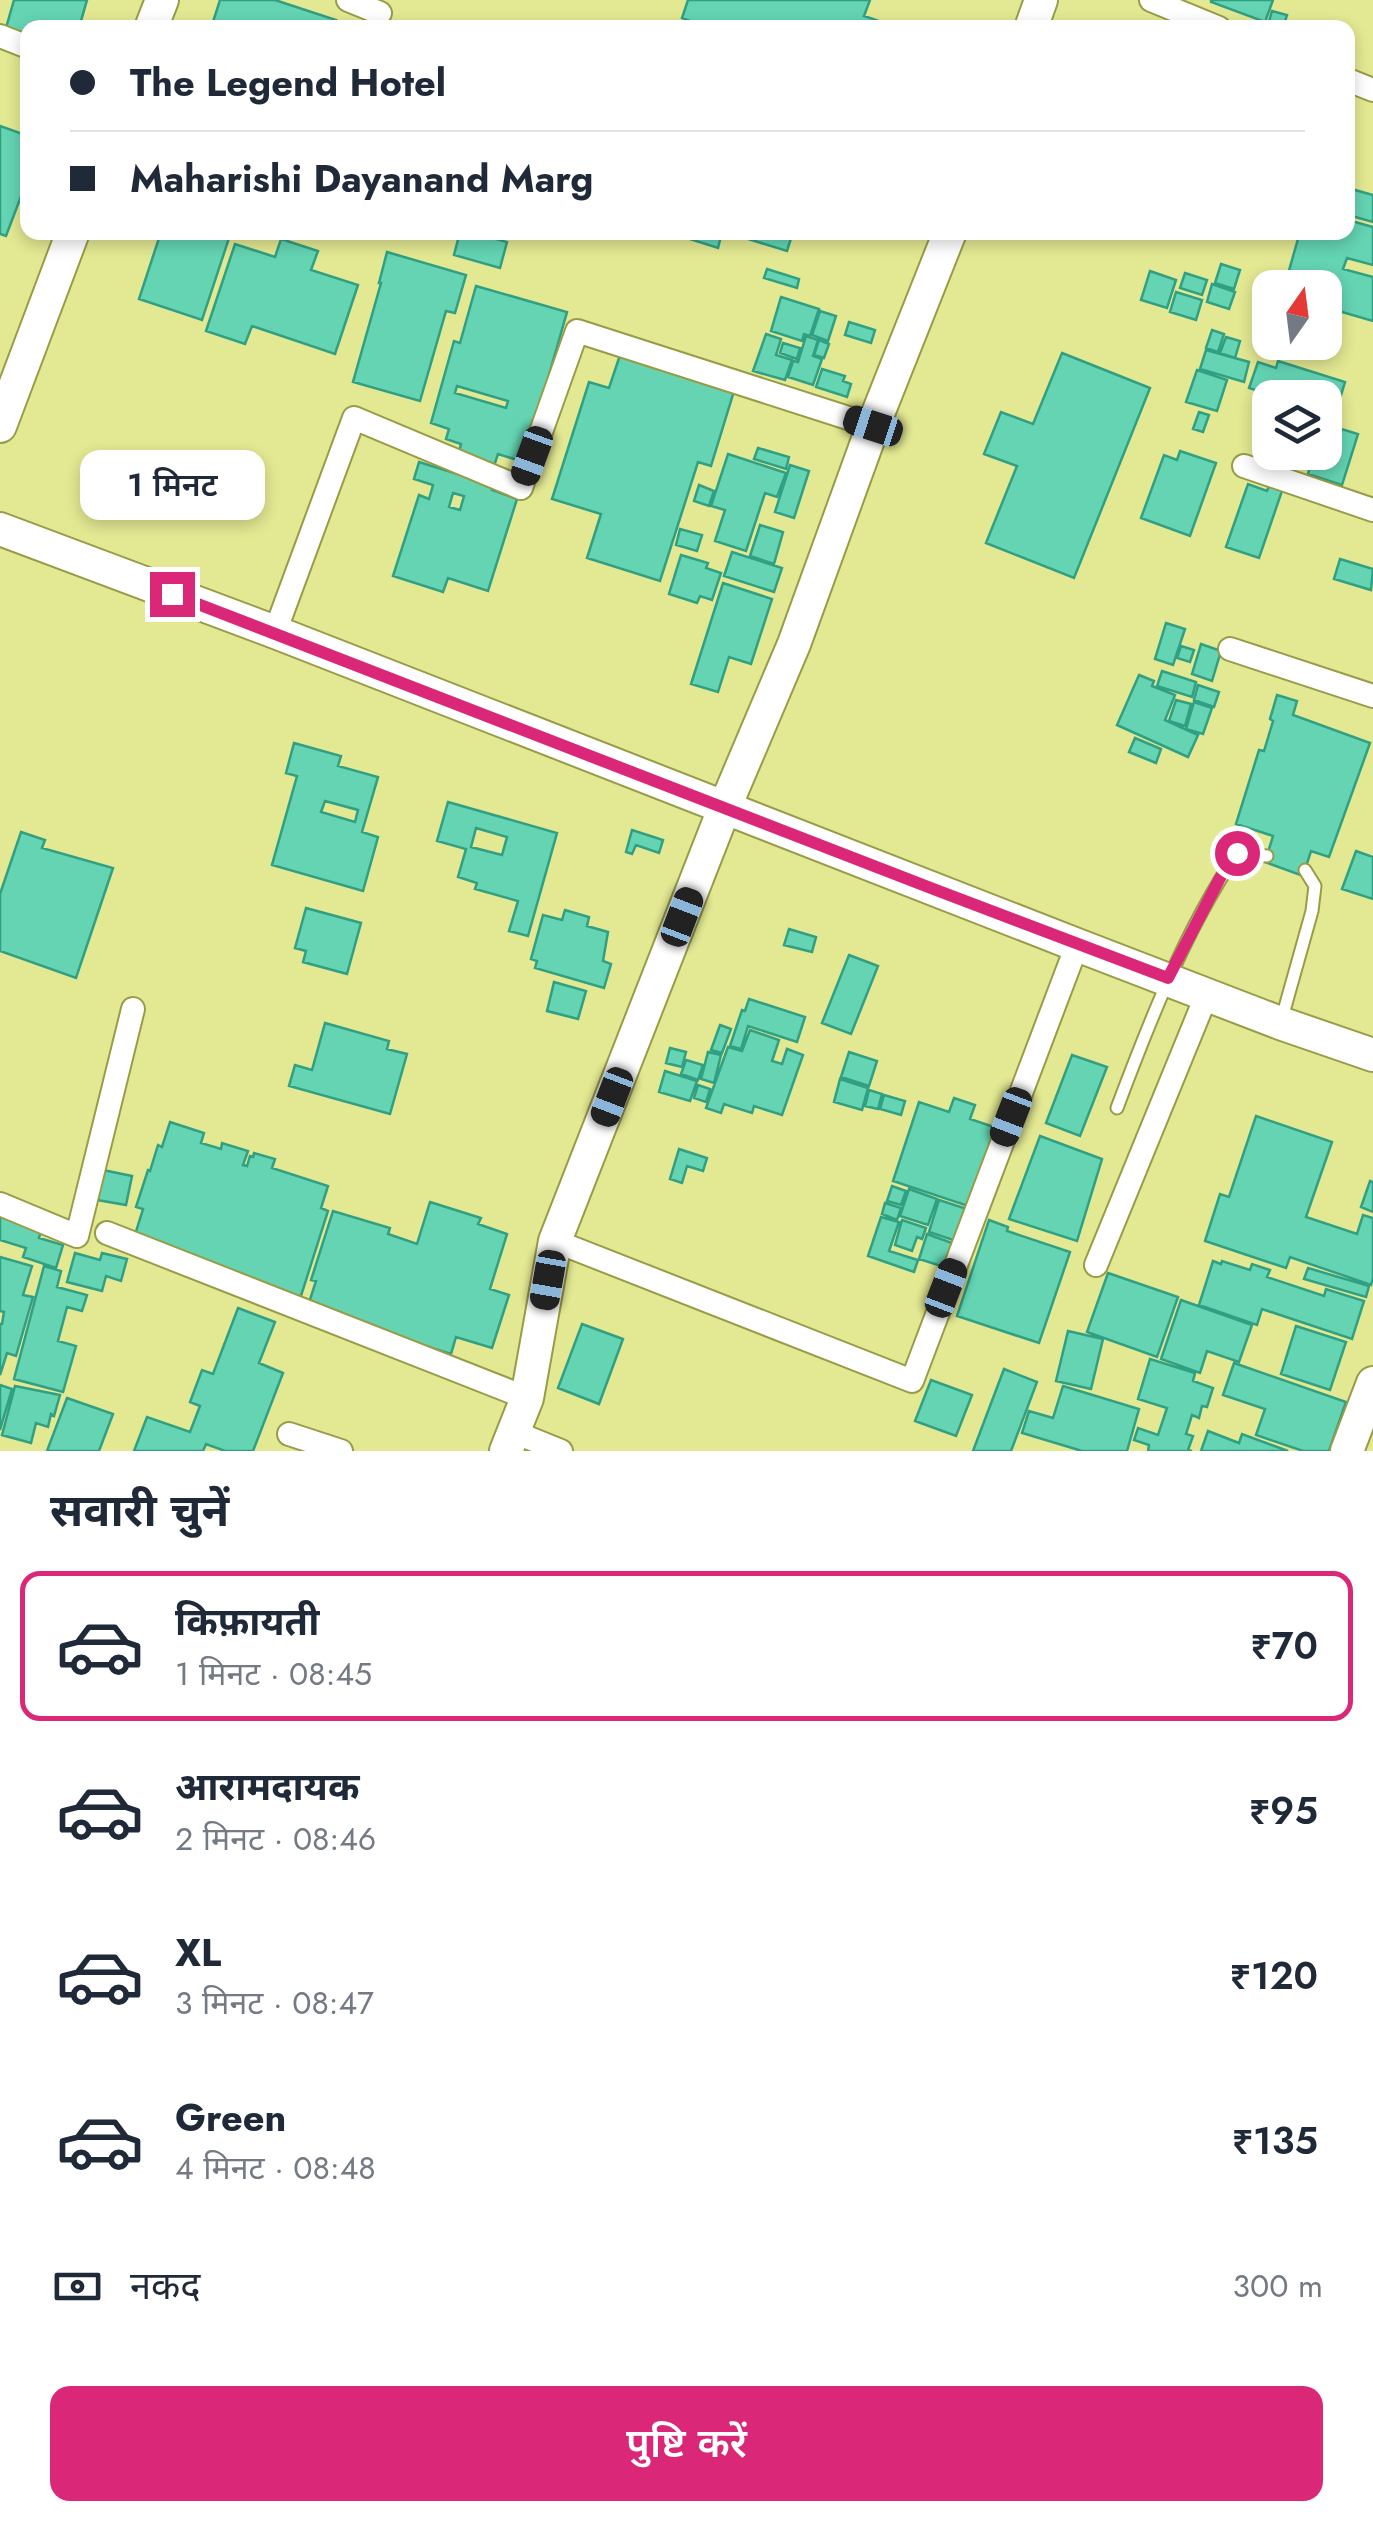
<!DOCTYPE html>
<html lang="hi">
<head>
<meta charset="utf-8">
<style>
	body { margin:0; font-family:Jost,"Noto Sans Devanagari",sans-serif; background:#f6f6f7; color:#1f2937; height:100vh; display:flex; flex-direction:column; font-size:38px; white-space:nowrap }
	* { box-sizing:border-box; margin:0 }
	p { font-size:32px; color:#747a83 }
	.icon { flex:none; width:55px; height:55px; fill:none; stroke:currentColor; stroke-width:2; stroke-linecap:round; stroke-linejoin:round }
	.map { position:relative; height:1451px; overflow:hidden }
	.panel { display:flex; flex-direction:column; background:#fff; flex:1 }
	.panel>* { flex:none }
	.banner { position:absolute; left:20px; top:20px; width:1335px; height:220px; border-radius:20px; box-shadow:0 5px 15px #0003; display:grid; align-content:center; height:220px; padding:0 50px; background:#fff }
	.needle { width:65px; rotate:14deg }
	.fabs { position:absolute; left:1252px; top:270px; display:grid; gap:20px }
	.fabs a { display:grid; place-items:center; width:90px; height:90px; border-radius:20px; background:#fff; box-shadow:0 5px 15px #0003; font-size:50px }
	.end { position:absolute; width:45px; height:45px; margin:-22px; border:12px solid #db2777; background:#fff; box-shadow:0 0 0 5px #fff }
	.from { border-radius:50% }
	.bubble { position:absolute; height:70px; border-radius:20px; background:#fff; box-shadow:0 5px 15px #0003; font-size:32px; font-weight:600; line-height:70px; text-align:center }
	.car { position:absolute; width:30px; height:60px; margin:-30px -15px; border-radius:12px; box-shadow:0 0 8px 2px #0007; background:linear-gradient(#222 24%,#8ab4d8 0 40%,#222 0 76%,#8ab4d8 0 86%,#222 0) }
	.banner b { display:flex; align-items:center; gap:35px; height:95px; font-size:38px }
	.banner b+b { border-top:2px solid #e0e1e3 }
	.banner i { width:25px; height:25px; background:#1f2937 }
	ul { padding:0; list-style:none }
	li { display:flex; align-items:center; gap:30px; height:150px; margin:0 20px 15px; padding:0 30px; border:5px solid transparent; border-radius:20px }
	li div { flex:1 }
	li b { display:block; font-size:38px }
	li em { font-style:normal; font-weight:600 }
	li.on { border-color:#db2777 }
	li>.icon { width:90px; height:90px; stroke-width:1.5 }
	h2 { padding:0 50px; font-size:45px; line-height:120px }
	.pay { display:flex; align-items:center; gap:25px; height:110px; padding:0 50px; font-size:38px }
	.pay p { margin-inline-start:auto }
	.action { display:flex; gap:20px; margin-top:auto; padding:20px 50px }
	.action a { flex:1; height:115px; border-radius:20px; background:#db2777; color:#fff; font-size:40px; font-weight:600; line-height:115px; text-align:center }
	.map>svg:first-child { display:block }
</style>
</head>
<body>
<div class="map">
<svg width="1373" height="1451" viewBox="0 0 1373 1451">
	<rect width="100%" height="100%" fill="#e3e892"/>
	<path fill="#64d4b3" stroke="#319f82" stroke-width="2.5" fill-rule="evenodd" d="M 14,0 L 87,0 L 79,28 L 28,28 L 28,42 L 4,35 Z
		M 220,0 L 275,0 L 336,20 L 333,28 L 211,28 Z
		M 688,0 L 870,0 L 864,16 L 885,23 L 884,28 L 708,28 L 682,18 Z
		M 1211,0 L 1273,0 L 1265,22 L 1211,2 Z
		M 1272,11 L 1287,15 L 1283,28 L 1267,28 Z
		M 0,126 L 28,136 L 28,178 L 6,236 L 0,234 Z
		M 1348,188 L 1373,195 L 1373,222 L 1348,215 Z
		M 1348,220 L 1373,227 L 1373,265 L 1347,258 L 1343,269 L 1373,277 L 1373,321 L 1325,307 L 1325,288 L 1284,288 L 1300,232 L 1348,232 Z
		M 161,232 L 231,232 L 202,320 L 139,299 Z
		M 460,232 L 471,232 L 507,242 L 500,268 L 454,255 Z
		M 668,232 L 722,232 L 718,248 Z
		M 726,232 L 793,232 L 787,251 Z
		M 281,239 L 318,251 L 311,270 L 358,285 L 335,354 L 252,326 L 245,344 L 206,331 L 235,244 L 275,257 Z
		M 387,252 L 466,275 L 455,313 L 446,311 L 420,401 L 353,382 L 381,283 L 379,283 Z
		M 1221,264 L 1240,270 L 1234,289 L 1215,283 Z
		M 767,269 L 799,279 L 797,288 L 764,278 Z
		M 1150,271 L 1176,280 L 1167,308 L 1141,300 Z
		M 1185,273 L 1207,280 L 1202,295 L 1180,288 Z
		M 1212,284 L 1235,292 L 1229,309 L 1207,302 Z
		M 476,286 L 567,312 L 524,462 L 498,454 L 494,466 L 458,456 L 461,444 L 446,439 L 449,429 L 431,423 L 454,341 L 460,343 ZM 457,386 L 508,401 L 506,408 L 455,393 Z
		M 1176,292 L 1202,300 L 1196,320 L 1170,312 Z
		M 781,297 L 819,309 L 810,336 L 804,334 L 802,341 L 771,331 Z
		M 820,311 L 836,316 L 828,341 L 812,335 Z
		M 849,322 L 875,330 L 871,343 L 845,335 Z
		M 1212,330 L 1224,334 L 1218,352 L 1206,348 Z
		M 766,334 L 781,339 L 776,355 L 792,360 L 785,380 L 753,371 Z
		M 806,336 L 818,340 L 813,356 L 822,359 L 813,385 L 788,377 L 793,361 L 798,362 Z
		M 1226,337 L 1240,341 L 1235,358 L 1220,353 Z
		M 819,340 L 829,344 L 824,358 L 814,355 Z
		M 783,343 L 800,348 L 797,359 L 780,353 Z
		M 1206,350 L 1249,362 L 1244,382 L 1200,369 Z
		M 1062,353 L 1150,388 L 1074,578 L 986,543 L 1017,466 L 984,454 L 1001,412 L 1033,424 Z
		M 620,355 L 734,391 L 711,466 L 698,462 L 660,581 L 587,558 L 601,514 L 552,499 L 589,382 L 609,388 Z
		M 1278,361 L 1345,382 L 1334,418 L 1325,415 L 1325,398 L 1270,398 L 1267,397 L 1268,394 L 1249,388 L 1258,362 L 1276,368 Z
		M 822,369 L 845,376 L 843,381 L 851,384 L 847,397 L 816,387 Z
		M 1197,370 L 1227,380 L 1217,411 L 1186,402 Z
		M 1199,412 L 1209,415 L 1203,432 L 1193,429 Z
		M 1270,418 L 1270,451 L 1260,448 Z
		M 1325,424 L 1358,434 L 1342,485 L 1308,474 L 1314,452 L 1325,452 Z
		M 758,448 L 789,457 L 786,469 L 754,459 Z
		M 1180,451 L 1216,463 L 1190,536 L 1141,518 L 1164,455 L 1177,460 Z
		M 728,454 L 786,473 L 777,497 L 765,493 L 746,551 L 715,541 L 725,510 L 711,506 Z
		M 419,462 L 493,485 L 492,490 L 517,499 L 488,591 L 448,578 L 443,592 L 393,576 L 419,495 L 429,499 L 433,485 L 414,479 ZM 453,493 L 464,496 L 460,510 L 449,507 Z
		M 790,465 L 809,471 L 794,518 L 775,512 Z
		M 1271,481 L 1284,485 L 1259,558 L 1226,547 L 1248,484 L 1267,491 Z
		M 699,485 L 714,491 L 709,506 L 694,501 Z
		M 760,525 L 783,532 L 774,564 L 750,556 Z
		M 680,529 L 702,535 L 697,551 L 676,545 Z
		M 732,552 L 782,568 L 774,592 L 724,576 Z
		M 681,555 L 708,563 L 706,568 L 721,573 L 712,600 L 700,596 L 697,603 L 669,594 Z
		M 1340,559 L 1373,569 L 1371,590 L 1334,579 Z
		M 723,583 L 772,599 L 751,664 L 729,657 L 718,692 L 691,684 Z
		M 1166,623 L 1185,629 L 1173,665 L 1155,659 Z
		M 1201,644 L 1221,651 L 1212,681 L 1192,674 Z
		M 1181,646 L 1194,650 L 1190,662 L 1177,658 Z
		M 1162,671 L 1196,682 L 1192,697 L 1157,686 Z
		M 1139,675 L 1154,681 L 1152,686 L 1175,695 L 1165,720 L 1198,735 L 1188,757 L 1117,725 Z
		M 1198,685 L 1219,692 L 1214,707 L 1194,700 Z
		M 1277,695 L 1297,701 L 1293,715 L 1370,743 L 1329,857 L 1311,851 L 1303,876 L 1265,862 L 1273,836 L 1236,824 L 1259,750 L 1264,751 L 1273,721 L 1270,719 Z
		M 1176,700 L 1191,704 L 1185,726 L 1169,721 Z
		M 1194,702 L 1212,708 L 1203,734 L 1186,729 Z
		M 1135,738 L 1161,749 L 1156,763 L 1129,752 Z
		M 294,743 L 341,756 L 338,766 L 378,777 L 362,832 L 378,837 L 363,891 L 272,865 L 297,776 L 286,773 ZM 325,801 L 358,810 L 355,822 L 321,812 Z
		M 448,802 L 557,833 L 528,936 L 509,931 L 518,901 L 475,889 L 477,883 L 458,877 L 466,849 L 437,841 ZM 476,828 L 507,837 L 502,855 L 471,847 Z
		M 632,830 L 663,840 L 659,853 L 636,845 L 632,854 L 626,852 Z
		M 21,832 L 45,840 L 42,848 L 113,868 L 76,978 L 0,951 L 0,894 Z
		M 1356,851 L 1373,857 L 1373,899 L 1342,889 Z
		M 306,908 L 361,923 L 347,974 L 303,962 L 306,951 L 295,948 Z
		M 565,910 L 589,917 L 587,926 L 608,932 L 603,961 L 611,964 L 604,988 L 535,968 L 537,961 L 531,959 L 543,915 L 562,920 Z
		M 789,929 L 816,937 L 812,952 L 784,945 Z
		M 849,955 L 878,966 L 851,1034 L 822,1023 Z
		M 554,982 L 586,991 L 578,1019 L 547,1011 Z
		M 749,999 L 805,1017 L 797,1042 L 748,1026 L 741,1049 L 730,1046 L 742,1010 L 745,1011 Z
		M 325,1023 L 389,1041 L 387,1049 L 407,1054 L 390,1114 L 289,1086 L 295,1065 L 312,1070 Z
		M 720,1025 L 731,1029 L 722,1053 L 711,1050 Z
		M 750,1030 L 779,1040 L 772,1061 L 782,1064 L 787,1049 L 803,1055 L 782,1115 L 754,1106 L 752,1113 L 724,1104 L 721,1113 L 706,1108 L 728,1047 L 742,1051 Z
		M 670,1048 L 686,1052 L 682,1067 L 666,1063 Z
		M 708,1052 L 721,1055 L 714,1083 L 701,1079 Z
		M 849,1052 L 877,1061 L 869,1086 L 841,1077 Z
		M 1072,1055 L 1107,1067 L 1080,1136 L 1046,1123 Z
		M 686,1060 L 703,1065 L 698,1080 L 681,1074 Z
		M 665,1071 L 697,1081 L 690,1101 L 659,1092 Z
		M 840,1079 L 868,1088 L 862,1110 L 834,1102 Z
		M 698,1085 L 710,1089 L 706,1102 L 694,1098 Z
		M 869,1090 L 882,1094 L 878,1109 L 865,1106 Z
		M 884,1095 L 905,1101 L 901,1115 L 880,1109 Z
		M 954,1098 L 975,1105 L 970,1119 L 997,1128 L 971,1207 L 893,1181 L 919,1102 L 949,1112 Z
		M 1256,1116 L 1332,1142 L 1306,1217 L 1357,1234 L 1363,1215 L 1373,1218 L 1373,1278 L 1371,1285 L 1290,1257 L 1286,1268 L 1205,1241 L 1220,1194 L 1229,1197 Z
		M 170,1122 L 204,1133 L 201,1143 L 221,1149 L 222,1143 L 248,1151 L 243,1165 L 247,1166 L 250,1156 L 253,1157 L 254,1153 L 275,1159 L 272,1168 L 328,1186 L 321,1208 L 328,1211 L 300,1299 L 134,1238 L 143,1209 L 136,1207 L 148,1170 L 150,1171 L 158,1145 L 162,1147 Z
		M 1040,1136 L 1102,1159 L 1077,1241 L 1009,1219 Z
		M 679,1149 L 707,1158 L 703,1171 L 687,1166 L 682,1183 L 670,1179 Z
		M 103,1170 L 132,1176 L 126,1205 L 97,1200 Z
		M 1370,1181 L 1373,1182 L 1373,1212 L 1361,1207 Z
		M 892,1186 L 906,1191 L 901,1205 L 887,1201 Z
		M 909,1189 L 937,1199 L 928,1225 L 900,1216 Z
		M 939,1200 L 967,1209 L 956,1241 L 929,1232 Z
		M 430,1202 L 481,1218 L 478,1224 L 507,1234 L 490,1289 L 509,1295 L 492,1348 L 456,1337 L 451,1354 L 307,1309 L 316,1281 L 311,1280 L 333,1211 L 390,1228 L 388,1234 L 417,1244 Z
		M 885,1203 L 901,1208 L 897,1220 L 882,1214 Z
		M 0,1215 L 42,1228 L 39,1238 L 63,1245 L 56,1268 L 23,1257 L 26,1248 L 0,1240 Z
		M 881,1217 L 899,1222 L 889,1251 L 918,1260 L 914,1272 L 868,1256 Z
		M 902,1220 L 926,1228 L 922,1239 L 917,1237 L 912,1251 L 895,1245 Z
		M 989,1220 L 1008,1227 L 1007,1231 L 1070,1252 L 1039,1343 L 957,1316 Z
		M 927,1234 L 952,1243 L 944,1267 L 919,1259 Z
		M 75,1253 L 100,1260 L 102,1253 L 127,1259 L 121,1281 L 106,1276 L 102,1291 L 67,1282 Z
		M 0,1257 L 32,1266 L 23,1295 L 33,1297 L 16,1356 L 7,1353 L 0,1375 L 0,1324 L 2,1324 L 4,1312 L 0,1311 Z
		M 1213,1261 L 1221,1264 L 1222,1261 L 1250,1270 L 1252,1264 L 1270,1270 L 1267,1277 L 1324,1296 L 1326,1289 L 1364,1301 L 1352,1339 L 1262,1309 L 1257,1325 L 1199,1305 Z
		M 44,1266 L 61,1271 L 57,1287 L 87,1295 L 82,1311 L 67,1307 L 58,1341 L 76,1346 L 63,1392 L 14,1379 Z
		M 1308,1268 L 1369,1286 L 1366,1297 L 1304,1279 Z
		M 1108,1273 L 1178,1297 L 1157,1357 L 1087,1332 Z
		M 1181,1300 L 1252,1325 L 1239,1362 L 1207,1351 L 1200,1373 L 1161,1359 Z
		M 238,1308 L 275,1322 L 259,1363 L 283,1373 L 253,1451 L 225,1451 L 206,1444 L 203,1451 L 134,1451 L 147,1417 L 190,1432 L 200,1406 L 190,1402 L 202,1370 L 213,1374 Z
		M 582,1324 L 623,1339 L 599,1404 L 558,1388 Z
		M 1296,1326 L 1346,1342 L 1330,1390 L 1281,1374 Z
		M 1068,1331 L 1103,1339 L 1091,1389 L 1056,1381 Z
		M 1150,1359 L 1195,1373 L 1193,1381 L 1213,1388 L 1207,1407 L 1202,1406 L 1199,1418 L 1192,1415 L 1186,1434 L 1193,1436 L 1188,1450 L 1192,1451 L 1148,1451 L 1149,1445 L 1134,1440 L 1138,1428 L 1158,1435 L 1167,1408 L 1138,1399 Z
		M 1234,1363 L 1346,1402 L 1329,1451 L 1303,1451 L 1256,1435 L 1265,1409 L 1223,1395 Z
		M 1004,1369 L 1037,1382 L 1011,1451 L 973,1451 Z
		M 931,1380 L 972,1395 L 956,1436 L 915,1421 Z
		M 0,1385 L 12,1389 L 0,1430 Z
		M 15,1386 L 60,1395 L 54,1416 L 51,1414 L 48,1427 L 36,1423 L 31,1443 L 2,1435 Z
		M 1063,1386 L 1139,1409 L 1127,1451 L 1082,1451 L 1022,1433 L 1029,1411 L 1053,1418 Z
		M 67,1398 L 113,1414 L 99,1451 L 47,1451 Z
		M 1208,1431 L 1239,1443 L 1242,1434 L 1288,1451 L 1201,1451 Z"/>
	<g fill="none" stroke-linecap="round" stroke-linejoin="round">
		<defs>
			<path id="lane" d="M 1282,1018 L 1312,911 L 1315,886 L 1305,870
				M 1117,1108 C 1150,1020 1185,931 1237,853 L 1267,856"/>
			<path id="street" d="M 348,0 L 380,13
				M 1151,0 L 1219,28
				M 0,36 L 28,47
				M 1348,80 L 1373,90
				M 1244,466 L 1373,510
				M 275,632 L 354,418 L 521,488 L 577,331 L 873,426
				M 1230,649 L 1373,696
				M 0,1204 L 77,1236 L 133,1009
				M 107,1233 L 527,1398
				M 555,1241 L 912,1381 L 1077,945
				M 1096,1265 L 1207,994
				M 514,1432 L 561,1451
				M 289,1434 L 341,1451"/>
			<path id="secondary" d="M 151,28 L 162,0
				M 1031,28 L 1041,0
				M 0,426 L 73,232
				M 0,529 L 275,632 L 1077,945 L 1280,1023 L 1373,1055
				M 506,1451 L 527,1398 L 555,1241 L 724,809 L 794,644 L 873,426 L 950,232
				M 1347,1451 L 1373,1383"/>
		</defs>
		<use href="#lane" stroke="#989c47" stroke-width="15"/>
		<use href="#street" stroke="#989c47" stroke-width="26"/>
		<use href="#secondary" stroke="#989c47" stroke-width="36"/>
		<use href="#lane" stroke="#fff" stroke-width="11"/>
		<use href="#street" stroke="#fff" stroke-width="22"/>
		<use href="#secondary" stroke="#fff" stroke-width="32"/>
	</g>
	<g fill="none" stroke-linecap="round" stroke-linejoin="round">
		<path stroke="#db2777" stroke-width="12" d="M 172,594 L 936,890 L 1168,978 L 1220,878 L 1237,853"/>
	</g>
</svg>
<div class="fabs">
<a><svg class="needle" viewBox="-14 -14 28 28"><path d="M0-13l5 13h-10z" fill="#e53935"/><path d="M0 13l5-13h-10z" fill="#747a83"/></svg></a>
<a><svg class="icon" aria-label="layers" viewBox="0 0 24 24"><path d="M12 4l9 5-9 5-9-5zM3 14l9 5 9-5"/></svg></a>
</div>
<i class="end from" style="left:1237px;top:853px"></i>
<i class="end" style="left:172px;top:594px"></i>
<div class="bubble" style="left:80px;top:450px;width:185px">1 मिनट</div>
<i class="car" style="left:873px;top:426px;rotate:288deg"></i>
<i class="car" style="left:532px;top:456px;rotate:200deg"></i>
<i class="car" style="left:682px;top:917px;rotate:21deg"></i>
<i class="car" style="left:612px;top:1097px;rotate:201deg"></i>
<i class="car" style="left:1011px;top:1117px;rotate:201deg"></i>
<i class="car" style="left:548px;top:1280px;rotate:190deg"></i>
<i class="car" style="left:946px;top:1288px;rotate:21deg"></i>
<div class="banner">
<b><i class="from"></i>The Legend Hotel</b>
<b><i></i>Maharishi Dayanand Marg</b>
</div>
</div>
<section class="panel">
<h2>सवारी चुनें</h2>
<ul>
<li class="on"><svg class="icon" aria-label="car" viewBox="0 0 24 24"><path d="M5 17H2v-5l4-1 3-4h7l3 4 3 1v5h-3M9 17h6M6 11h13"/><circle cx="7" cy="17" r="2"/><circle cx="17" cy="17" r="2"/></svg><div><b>किफ़ायती</b><p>1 मिनट · 08:45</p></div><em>₹70</em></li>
<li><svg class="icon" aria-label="car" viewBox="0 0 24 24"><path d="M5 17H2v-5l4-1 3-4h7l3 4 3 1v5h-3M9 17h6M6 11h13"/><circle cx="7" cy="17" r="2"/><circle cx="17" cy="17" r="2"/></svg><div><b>आरामदायक</b><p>2 मिनट · 08:46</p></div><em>₹95</em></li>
<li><svg class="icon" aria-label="car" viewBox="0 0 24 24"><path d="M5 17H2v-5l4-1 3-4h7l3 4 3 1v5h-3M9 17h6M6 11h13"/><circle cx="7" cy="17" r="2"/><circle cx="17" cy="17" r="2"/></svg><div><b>XL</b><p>3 मिनट · 08:47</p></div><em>₹120</em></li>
<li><svg class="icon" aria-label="car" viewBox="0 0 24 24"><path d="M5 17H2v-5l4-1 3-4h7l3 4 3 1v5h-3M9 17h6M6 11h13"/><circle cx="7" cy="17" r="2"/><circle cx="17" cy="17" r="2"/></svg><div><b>Green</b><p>4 मिनट · 08:48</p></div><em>₹135</em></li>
</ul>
<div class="pay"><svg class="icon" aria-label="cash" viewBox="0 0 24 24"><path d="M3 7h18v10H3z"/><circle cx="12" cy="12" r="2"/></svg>नकद<p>300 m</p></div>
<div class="action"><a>पुष्टि करें</a></div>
</section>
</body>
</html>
